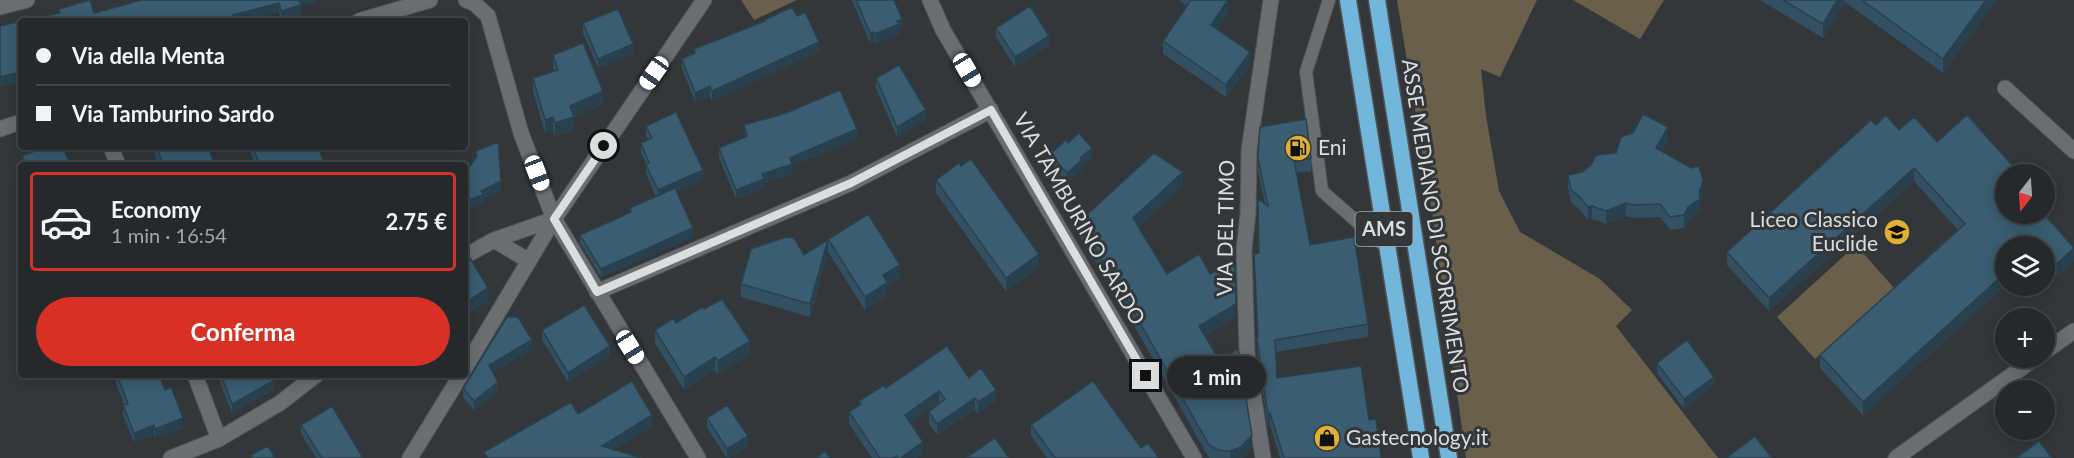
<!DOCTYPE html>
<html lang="it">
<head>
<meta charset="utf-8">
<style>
	body { margin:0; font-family:Lato,sans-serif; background:#323538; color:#f1f3f6; height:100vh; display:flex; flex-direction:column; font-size:22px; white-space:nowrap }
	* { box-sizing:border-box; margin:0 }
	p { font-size:20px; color:#a4a6a9 }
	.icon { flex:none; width:33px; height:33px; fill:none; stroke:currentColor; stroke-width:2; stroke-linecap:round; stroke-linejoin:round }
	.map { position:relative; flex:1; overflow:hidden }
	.sheet { position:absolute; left:18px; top:162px; width:450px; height:216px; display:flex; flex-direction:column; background:#26292c; border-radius:6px; box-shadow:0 3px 15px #0003,0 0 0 2px #424548 }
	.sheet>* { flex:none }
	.banner { position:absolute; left:18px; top:18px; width:450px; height:132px; border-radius:6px; box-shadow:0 3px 15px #0003,0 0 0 2px #424548; display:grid; align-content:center; height:132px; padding:0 18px; background:#26292c }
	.needle { width:39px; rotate:197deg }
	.buttons { position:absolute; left:1995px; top:164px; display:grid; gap:12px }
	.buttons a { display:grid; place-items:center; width:60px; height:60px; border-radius:50%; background:#26292c; box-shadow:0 3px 15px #0003,0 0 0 2px #424548; font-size:30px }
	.end { position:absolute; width:27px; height:27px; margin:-14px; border:8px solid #dbdedf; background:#111; box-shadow:0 0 0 3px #111 }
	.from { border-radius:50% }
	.bubble { position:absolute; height:42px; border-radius:21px; background:#26292c; box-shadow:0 3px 15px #0003,0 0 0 2px #424548; font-size:20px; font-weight:700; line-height:42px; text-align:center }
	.car { position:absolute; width:18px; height:36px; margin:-18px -9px; border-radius:8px; box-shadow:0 0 4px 2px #0007; background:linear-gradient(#fff 24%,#345 0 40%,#fff 0 76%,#345 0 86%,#fff 0) }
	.banner b { display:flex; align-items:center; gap:21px; height:57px; font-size:22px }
	.banner b+b { border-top:2px solid #424548 }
	.banner i { width:15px; height:15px; background:#f1f3f6 }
	ul { padding:10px 0 0; list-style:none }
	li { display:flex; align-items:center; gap:18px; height:99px; margin:0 12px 9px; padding:0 6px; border:3px solid transparent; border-radius:6px }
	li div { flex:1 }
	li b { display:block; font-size:22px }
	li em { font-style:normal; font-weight:700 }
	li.on { border-color:#d93025 }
	li>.icon { width:54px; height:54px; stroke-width:1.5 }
	.action { display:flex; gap:12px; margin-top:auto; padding:12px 18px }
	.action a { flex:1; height:69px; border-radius:36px; background:#d93025; color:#fff; font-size:24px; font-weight:700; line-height:69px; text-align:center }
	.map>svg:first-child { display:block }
</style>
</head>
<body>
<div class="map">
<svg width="2074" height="458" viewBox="0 0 2074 458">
	<rect width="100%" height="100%" fill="#33373a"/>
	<path fill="#695f4b" d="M 741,0 L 797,0 L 754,20 Z
		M 1397,0 L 1537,0 L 1500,77 L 1481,69 L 1486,116 L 1499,191 L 1520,232 L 1600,279 L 1632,310 L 1616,326 L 1718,458 L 1466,458 L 1432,212 Z
		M 1573,0 L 1664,0 L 1640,39 Z
		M 1856,245 L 1894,288 L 1815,359 L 1777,317 Z"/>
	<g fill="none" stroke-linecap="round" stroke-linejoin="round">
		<defs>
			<path id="service" d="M 1329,0 L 1306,72 L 1322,191 L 1387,248"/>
			<path id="minor" d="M 466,0 L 475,4 L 488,16 L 521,133 L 554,219 L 698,458
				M 0,7 L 27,0
				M 359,21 L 430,0
				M 2005,88 L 2074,151
				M 0,129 L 21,122
				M 111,147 L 118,165
				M 494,240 L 529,261
				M 465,256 L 494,240 L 554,219
				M 597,292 L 851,183 L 991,110
				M 2044,352 L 2074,331
				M 195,375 L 219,439
				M 171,458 L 219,439 L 280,403 L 316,375
				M 1263,458 L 1247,353 L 1244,249 L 1248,213 L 1249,150 L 1271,0
				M 1896,458 L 2037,357"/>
			<path id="tertiary" d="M 930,0 L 943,30 L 1194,458
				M 465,368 L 554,219 L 704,0
				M 410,458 L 461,375"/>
			<path id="trunk" d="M 1348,0 L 1421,458
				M 1377,0 L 1449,458"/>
		</defs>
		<use href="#service" stroke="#515456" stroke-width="14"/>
		<use href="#minor" stroke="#515456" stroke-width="17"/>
		<use href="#tertiary" stroke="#515456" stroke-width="17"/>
		<use href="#trunk" stroke="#515456" stroke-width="19"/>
		<use href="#service" stroke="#6a6e71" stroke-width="12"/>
		<use href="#minor" stroke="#6a6e71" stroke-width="15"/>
		<use href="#tertiary" stroke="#6a6e71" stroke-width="15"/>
		<use href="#trunk" stroke="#73b6dc" stroke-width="16"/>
	</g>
	<path fill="#325061" d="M 316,0 L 316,2 L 301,6 L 301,15 L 281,20 L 279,13 L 59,13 L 59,9 L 94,13 Z
		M 852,0 L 894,0 L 902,28 L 899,29 L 899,34 L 875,44 L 874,41 L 870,43 Z
		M 1179,0 L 1229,0 L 1229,11 L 1217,29 L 1250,65 L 1226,97 L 1163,54 L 1163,41 L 1187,6 Z
		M 1760,0 L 1997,0 L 1943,73 L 1845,2 L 1823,38 Z
		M 797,16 L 819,52 L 712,101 L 710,96 L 695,102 L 682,68 L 682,59 L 694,54 L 694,49 L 764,21 L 764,20 Z
		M 583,23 L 633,54 L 598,68 L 583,33 Z
		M 996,28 L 1049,46 L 1015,67 L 996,37 Z
		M 553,55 L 603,104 L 574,117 L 574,130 L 555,136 L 553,130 L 545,133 L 533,91 L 533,78 L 554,71 L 553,68 Z
		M 876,78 L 926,119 L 897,137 L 876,88 Z
		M 744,125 L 857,139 L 792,166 L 792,174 L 764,182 L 764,188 L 736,199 L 719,157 L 719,148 L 745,137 Z
		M 1876,125 L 1899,130 L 1937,142 L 2006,174 L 2074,247 L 2074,261 L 2038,294 L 2030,285 L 2044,285 L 2006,246 L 2006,285 L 1863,415 L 1820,368 L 1820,355 L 1958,230 L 1914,181 L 1769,311 L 1727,265 L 1727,252 Z
		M 646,126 L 703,180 L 676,192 L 693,237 L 601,277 L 580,243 L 580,235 L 630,213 L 630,208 L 656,197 L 646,174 L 646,164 L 641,153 L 641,143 L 648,140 L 646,136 Z
		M 1259,138 L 1311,158 L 1311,171 L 1297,173 L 1310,245 L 1368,324 L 1368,337 L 1275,352 L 1277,378 L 1369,420 L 1381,458 L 1280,458 L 1270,425 L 1268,428 L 1257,352 L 1257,339 L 1258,337 L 1254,254 L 1259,253 L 1265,204 L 1258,171 Z
		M 1668,140 L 1662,151 L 1703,193 L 1700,204 L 1700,212 L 1688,220 L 1684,228 L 1670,230 L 1660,217 L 1634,218 L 1626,216 L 1606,224 L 1592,219 L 1588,220 L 1579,209 L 1571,203 L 1568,188 L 1568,175 L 1582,172 L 1616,153 Z
		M 1068,143 L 1092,157 L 1082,166 L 1082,170 L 1067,183 L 1050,163 L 1050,154 Z
		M 153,147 L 208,147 L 215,165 L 158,165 Z
		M 251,147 L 318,147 L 325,165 L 255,165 L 251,153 Z
		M 48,152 L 70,165 L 22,165 L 22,156 Z
		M 936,180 L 1039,267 L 1006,291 L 936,193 Z
		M 1183,185 L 1138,227 L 1167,274 L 1210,274 L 1236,317 L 1205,336 L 1252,448 L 1242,458 L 1209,458 L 1126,311 L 1079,235 L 1079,222 Z
		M 868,214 L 900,278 L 887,285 L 887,296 L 865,310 L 828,252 L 810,317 L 741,297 L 741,284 L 804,255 Z
		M 704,309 L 750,354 L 718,374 L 715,370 L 684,390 L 655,343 L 655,330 L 676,323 Z
		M 542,330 L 610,356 L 568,382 L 542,340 Z
		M 532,350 L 493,372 L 498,392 L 474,410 L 463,397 L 463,388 Z
		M 1657,363 L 1714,386 L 1684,409 L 1657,373 Z
		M 113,375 L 159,375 L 165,390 L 183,428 L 155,438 L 154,435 L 134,442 L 123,415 L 123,405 L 124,405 Z
		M 217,375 L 273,375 L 275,389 L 232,413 Z
		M 969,378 L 996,401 L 978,414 L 975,410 L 937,435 L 929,424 L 929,412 L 939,402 L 910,423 L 923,454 L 916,458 L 872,458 L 849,424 L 849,412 L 859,406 L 859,401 L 886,388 Z
		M 707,418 L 748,446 L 729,458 L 727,458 L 707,428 Z
		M 301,425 L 363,458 L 316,458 L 301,434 Z
		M 1031,425 L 1141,448 L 1159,458 L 1047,458 L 1031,436 Z"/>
	<path fill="#29414f" d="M 299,0 L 316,0 L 316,2 L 301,6 L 301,15 L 281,20 L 281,11 Z
		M 1228,0 L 1229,0 L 1229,11 L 1211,37 L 1211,25 Z
		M 1837,0 L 1845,0 L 1845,2 L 1823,38 L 1823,24 Z
		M 1986,0 L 1997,0 L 1943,73 L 1943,59 Z
		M 279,3 L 279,13 L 248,21 L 232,21 L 233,15 Z
		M 902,19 L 902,28 L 899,29 L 899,34 L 875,44 L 875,34 Z
		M 874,32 L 874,41 L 870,43 L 870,33 Z
		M 1049,36 L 1049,46 L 1015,67 L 1015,57 Z
		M 819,42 L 819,52 L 712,101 L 712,91 Z
		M 633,44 L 633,54 L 598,68 L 598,59 Z
		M 1250,52 L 1250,65 L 1226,97 L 1226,85 Z
		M 21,72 L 21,82 L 0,87 L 0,77 Z
		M 710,86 L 710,96 L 695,102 L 695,93 Z
		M 603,91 L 603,104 L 574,117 L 574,130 L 555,136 L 555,123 L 570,106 Z
		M 926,110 L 926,119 L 897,137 L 897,127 Z
		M 553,117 L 553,130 L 545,133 L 545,120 Z
		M 1668,127 L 1668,140 L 1656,161 L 1656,148 Z
		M 857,129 L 857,139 L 792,166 L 792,174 L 764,182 L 764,188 L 736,199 L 736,190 L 762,174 L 790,158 Z
		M 1092,148 L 1092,157 L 1082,166 L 1082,170 L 1067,183 L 1067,173 L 1080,158 Z
		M 1914,168 L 1914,181 L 1769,311 L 1769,298 Z
		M 703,170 L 703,180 L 658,200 L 658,190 Z
		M 1183,172 L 1183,185 L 1133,231 L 1133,218 Z
		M 1703,180 L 1703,193 L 1700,204 L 1700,212 L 1688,220 L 1684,228 L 1684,215 L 1688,207 L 1699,193 Z
		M 501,181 L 501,191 L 483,199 L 483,204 L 465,211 L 465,201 L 481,191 Z
		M 1626,203 L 1626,216 L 1606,224 L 1606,211 Z
		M 1592,206 L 1592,219 L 1588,220 L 1588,207 Z
		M 693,228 L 693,237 L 601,277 L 601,269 Z
		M 828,239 L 828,252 L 810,317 L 810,304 Z
		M 2074,248 L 2074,261 L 2038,294 L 2038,285 L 2044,285 L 2044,275 Z
		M 1039,254 L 1039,267 L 1006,291 L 1006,278 Z
		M 900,265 L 900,278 L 887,285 L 887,296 L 865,310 L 865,297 L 883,275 Z
		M 2006,272 L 2006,285 L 1863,415 L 1863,402 Z
		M 488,288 L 488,301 L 465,316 L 465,303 Z
		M 1236,304 L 1236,317 L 1199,339 L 1199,326 Z
		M 532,340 L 532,350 L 489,374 L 489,365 Z
		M 750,341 L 750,354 L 718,374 L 718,361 Z
		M 610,346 L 610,356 L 568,382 L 568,373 Z
		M 715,357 L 715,370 L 684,390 L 684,377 Z
		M 1714,377 L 1714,386 L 1684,409 L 1684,399 Z
		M 275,380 L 275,389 L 232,413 L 232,404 Z
		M 498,382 L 498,392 L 474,410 L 474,401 Z
		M 996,390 L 996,401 L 978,414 L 978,402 Z
		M 939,391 L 939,402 L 905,427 L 905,415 Z
		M 975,398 L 975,410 L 937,435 L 937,424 Z
		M 1270,413 L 1270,425 L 1268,428 L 1268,415 Z
		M 652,415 L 652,427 L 602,457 L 602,446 Z
		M 183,418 L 183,428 L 155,438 L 155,429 Z
		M 154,425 L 154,435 L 134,442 L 134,433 Z
		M 1252,435 L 1252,448 L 1242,458 L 1230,458 L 1230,451 Z
		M 748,436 L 748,446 L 729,458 L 727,458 L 727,449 Z
		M 923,442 L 923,454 L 916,458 L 900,458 Z"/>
	<path fill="#3a5d71" stroke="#29414f" stroke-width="1.5" d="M 90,0 L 94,13 L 142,0 L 299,0 L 301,5 L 281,11 L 279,3 L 233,15 L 234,20 L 232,21 L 22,21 L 60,13 L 59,9 Z
		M 856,0 L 894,0 L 902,19 L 897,21 L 899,24 L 875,34 L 874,32 L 870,33 Z
		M 1191,0 L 1228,0 L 1211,25 L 1250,52 L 1226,85 L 1163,41 Z
		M 1783,0 L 1837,0 L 1823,24 Z
		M 1862,0 L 1986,0 L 1943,59 Z
		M 1030,6 L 1049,36 L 1015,57 L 996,28 Z
		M 792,7 L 797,16 L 805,12 L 819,42 L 712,91 L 710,86 L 695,93 L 682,59 L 695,53 L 694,49 L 765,21 L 764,20 Z
		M 618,9 L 633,44 L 598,59 L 583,23 Z
		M 21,21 L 21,72 L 0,77 L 0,26 Z
		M 583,43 L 603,91 L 570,106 L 574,117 L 555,123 L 553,117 L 545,120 L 533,78 L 558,70 L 553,55 Z
		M 899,65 L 926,110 L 897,127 L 876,78 Z
		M 840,90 L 857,129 L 790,158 L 792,164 L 762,174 L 764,179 L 736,190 L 719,148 L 747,136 L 744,125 L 786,113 Z
		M 676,112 L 703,170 L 658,190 L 646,165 L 649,163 L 641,143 L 652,138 L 646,126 Z
		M 1643,114 L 1668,127 L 1656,148 L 1691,168 L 1699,166 L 1703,180 L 1699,193 L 1700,199 L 1688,207 L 1684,215 L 1670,217 L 1660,204 L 1634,205 L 1626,203 L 1606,211 L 1592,206 L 1588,207 L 1579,196 L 1571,190 L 1568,175 L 1582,172 L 1591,165 L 1596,155 L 1616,153 L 1621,137 L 1633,133 Z
		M 1886,115 L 1899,130 L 1914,117 L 1937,142 L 1967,115 L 2020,174 L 2006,174 L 2006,213 L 2043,213 L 2074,248 L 2044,275 L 2044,246 L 2006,246 L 2006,272 L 1863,402 L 1820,355 L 1965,224 L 1914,168 L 1769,298 L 1727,252 L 1871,120 L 1876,125 Z
		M 1306,119 L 1311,158 L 1294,160 L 1310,245 L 1354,237 L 1368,324 L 1275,340 L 1277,378 L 1361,366 L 1369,420 L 1376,419 L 1381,458 L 1284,458 L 1270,413 L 1268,415 L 1257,339 L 1258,337 L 1254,254 L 1259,253 L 1258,199 L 1268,206 L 1258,158 L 1259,138 L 1260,127 Z
		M 1079,133 L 1092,148 L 1080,158 L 1082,160 L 1067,173 L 1050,154 L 1066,140 L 1068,143 Z
		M 498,142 L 501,181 L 481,191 L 483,195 L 465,201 L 465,180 L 469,168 L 477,156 L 476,151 Z
		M 45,147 L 46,147 L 48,152 L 60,147 L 63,147 L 70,165 L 26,165 L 22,156 Z
		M 157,147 L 208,147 L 215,165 L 179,165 L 178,162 L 170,165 L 163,165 Z
		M 253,147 L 318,147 L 325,165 L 260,165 Z
		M 1154,153 L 1183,172 L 1133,218 L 1167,274 L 1199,254 L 1210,274 L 1235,261 L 1236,304 L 1199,326 L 1219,360 L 1238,349 L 1252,435 L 1241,447 L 1230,451 L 1218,450 L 1209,445 L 1126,298 L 1079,222 Z
		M 971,159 L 1039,254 L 1006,278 L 936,180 L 959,163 L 961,166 Z
		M 675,188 L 693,228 L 601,269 L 580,235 L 631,212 L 630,208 Z
		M 868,214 L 900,265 L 883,275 L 887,283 L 865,297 L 828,239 L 810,304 L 741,284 L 751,249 L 786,237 L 794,238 L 804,255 Z
		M 470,258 L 488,288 L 465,303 L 465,261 Z
		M 722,299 L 750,341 L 718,361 L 715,357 L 684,377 L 655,330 L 674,318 L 676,323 L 702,307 L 704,309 Z
		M 584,305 L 610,346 L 568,373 L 542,330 Z
		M 507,317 L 518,317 L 532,340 L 489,365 L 498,382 L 474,401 L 463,388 Z
		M 1687,340 L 1714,377 L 1684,399 L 1657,363 Z
		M 947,346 L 969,378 L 981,368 L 996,390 L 978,402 L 975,398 L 937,424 L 929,412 L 945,399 L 939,391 L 905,415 L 923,442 L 900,458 L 898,458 L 897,456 L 893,458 L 880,458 L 849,412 L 861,404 L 859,401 L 884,385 L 886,388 Z
		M 117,375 L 159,375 L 165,390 L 171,387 L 183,418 L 155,429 L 154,425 L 134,433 L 123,405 L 128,404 Z
		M 221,375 L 273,375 L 275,380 L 232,404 Z
		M 632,381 L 652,415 L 602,446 L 642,458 L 488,458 L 484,452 L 571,402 L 578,414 Z
		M 1093,381 L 1141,448 L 1148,443 L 1159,458 L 1055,458 L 1031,425 Z
		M 727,405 L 748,436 L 727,449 L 707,418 Z
		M 332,406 L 363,458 L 322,458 L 301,425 Z
		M 1755,436 L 1772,458 L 1729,458 L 1728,457 Z
		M 995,438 L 1009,458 L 966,458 Z
		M 2039,441 L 2052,458 L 2016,458 Z
		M 268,446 L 275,458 L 253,458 L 251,455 Z
		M 825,451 L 830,458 L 816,458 Z"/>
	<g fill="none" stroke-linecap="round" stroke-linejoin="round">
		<path stroke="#dbdedf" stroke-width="8" d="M 604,146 L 554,219 L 597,292 L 851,183 L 991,110 L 1146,376"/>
	</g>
	<defs>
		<symbol id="fuel-disc" viewBox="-11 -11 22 22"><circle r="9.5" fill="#e0b034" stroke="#33373a"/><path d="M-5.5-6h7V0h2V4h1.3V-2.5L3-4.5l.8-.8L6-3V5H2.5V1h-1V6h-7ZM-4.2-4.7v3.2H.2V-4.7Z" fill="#111"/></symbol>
		<symbol id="school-disc" viewBox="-11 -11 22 22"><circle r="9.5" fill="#e0b034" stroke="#33373a"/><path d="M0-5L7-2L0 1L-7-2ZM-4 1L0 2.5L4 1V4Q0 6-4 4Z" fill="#111"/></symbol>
		<symbol id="shop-disc" viewBox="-11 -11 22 22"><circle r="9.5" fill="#e0b034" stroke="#33373a"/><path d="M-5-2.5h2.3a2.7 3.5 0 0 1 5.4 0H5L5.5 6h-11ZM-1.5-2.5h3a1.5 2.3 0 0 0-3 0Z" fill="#111"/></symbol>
	</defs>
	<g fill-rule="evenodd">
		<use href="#fuel-disc" x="1283" y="133" width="30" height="30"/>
		<use href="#school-disc" x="1882" y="217" width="30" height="30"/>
		<use href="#shop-disc" x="1312" y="423" width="30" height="30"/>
	</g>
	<g text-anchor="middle" stroke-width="6" stroke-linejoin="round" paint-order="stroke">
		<rect fill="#33373a" stroke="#a9acae" stroke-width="1.5" x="1355.5" y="212" width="57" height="34" rx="4.5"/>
		<g font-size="20" font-weight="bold" fill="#dbdedf">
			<text x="1384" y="236">AMS</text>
		</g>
		<g font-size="21" fill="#dbdedf" stroke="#33373a" text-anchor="start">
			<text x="1318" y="155">Eni</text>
			<text x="1878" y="227" text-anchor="end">Liceo Classico<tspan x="1878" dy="24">Euclide</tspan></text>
			<text x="1346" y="445">Gastecnology.it</text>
		</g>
		<g font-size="21" fill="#dbdedf" stroke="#33373a">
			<text transform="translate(1079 219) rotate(60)" y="7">VIA TAMBURINO SARDO</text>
			<text transform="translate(1435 226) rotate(81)" y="7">ASSE MEDIANO DI SCORRIMENTO</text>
			<text transform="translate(1226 228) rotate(-89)" y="7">VIA DEL TIMO</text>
		</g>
	</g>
</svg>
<div class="buttons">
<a><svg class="needle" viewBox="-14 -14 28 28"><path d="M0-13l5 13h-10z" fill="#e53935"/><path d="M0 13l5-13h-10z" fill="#a4a6a9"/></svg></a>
<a><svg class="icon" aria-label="layers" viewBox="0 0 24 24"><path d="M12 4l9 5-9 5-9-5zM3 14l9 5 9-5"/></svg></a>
<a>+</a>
<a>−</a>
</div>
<i class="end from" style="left:604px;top:146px"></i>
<i class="end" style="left:1146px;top:376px"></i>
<div class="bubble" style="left:1167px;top:356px;width:99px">1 min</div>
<i class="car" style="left:967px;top:70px;rotate:149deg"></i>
<i class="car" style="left:654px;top:73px;rotate:215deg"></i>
<i class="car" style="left:537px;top:173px;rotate:159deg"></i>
<i class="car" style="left:630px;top:347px;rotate:148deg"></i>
<div class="banner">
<b><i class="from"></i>Via della Menta</b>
<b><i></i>Via Tamburino Sardo</b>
</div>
<section class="sheet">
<ul>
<li class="on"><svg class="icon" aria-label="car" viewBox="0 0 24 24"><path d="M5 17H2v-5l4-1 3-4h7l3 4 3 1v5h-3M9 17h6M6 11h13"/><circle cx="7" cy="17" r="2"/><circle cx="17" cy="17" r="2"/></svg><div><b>Economy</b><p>1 min · 16:54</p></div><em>2.75 €</em></li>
</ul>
<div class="action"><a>Conferma</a></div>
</section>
</div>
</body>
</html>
